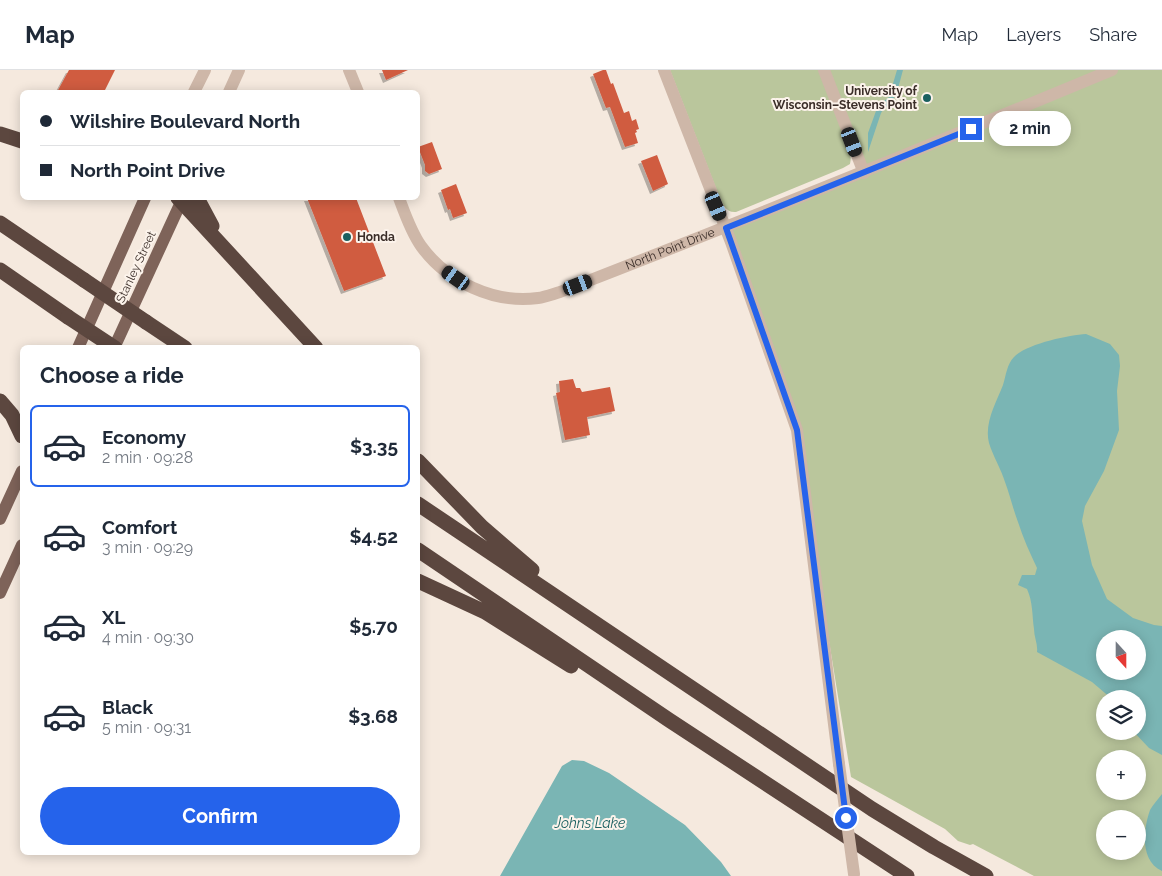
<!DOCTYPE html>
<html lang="en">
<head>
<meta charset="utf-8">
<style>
	body { margin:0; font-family:Raleway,sans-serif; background:#f2f2f3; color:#1f2937; height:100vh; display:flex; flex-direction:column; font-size:19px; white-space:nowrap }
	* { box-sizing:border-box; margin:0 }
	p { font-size:16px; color:#747a83 }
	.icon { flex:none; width:28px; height:28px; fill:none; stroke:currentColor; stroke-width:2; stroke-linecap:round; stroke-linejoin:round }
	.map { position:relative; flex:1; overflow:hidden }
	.drawer { position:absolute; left:20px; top:275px; width:400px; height:510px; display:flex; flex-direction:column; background:#fff; border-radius:8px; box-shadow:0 2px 12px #0003 }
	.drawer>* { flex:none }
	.hud { position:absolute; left:20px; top:20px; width:400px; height:110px; border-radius:8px; box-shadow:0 2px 12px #0003; display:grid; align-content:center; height:110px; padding:0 20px; background:#fff }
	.needle { width:32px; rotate:159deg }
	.controls { position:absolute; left:1096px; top:560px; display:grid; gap:10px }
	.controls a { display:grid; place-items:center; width:50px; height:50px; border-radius:50%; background:#fff; box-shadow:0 2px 12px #0003; font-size:25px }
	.end { position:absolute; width:22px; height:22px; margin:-11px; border:6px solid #2563eb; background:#fff; box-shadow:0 0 0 2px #fff }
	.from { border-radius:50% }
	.bubble { position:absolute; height:35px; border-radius:18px; background:#fff; box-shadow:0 2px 12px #0003; font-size:16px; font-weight:700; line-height:35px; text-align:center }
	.car { position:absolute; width:15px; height:30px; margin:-15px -8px; border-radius:6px; box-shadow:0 0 4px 1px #0007; background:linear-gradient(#222 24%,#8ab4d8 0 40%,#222 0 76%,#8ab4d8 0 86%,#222 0) }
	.hud b { display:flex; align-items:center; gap:18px; height:48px; font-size:19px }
	.hud b+b { border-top:1px solid #e0e1e3 }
	.hud i { width:12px; height:12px; background:#1f2937 }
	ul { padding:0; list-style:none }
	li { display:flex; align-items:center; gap:15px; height:82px; margin:0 10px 8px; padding:0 10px; border:2px solid transparent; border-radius:8px }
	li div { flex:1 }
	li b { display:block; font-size:19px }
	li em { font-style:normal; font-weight:700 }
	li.on { border-color:#2563eb }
	li>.icon { width:45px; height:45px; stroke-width:1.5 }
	h2 { padding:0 20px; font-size:22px; line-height:60px }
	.cta { display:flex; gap:10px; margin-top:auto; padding:10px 20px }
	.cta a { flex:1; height:58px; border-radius:30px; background:#2563eb; color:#fff; font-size:20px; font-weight:700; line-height:58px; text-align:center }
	header { display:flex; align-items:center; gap:30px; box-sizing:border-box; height:70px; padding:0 25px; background:#fff; border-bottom:1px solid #e0e1e3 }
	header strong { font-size:24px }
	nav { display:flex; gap:28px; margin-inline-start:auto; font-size:18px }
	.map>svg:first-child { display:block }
</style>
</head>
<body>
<header>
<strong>Map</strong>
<nav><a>Map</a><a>Layers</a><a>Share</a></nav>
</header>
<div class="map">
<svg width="1162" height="806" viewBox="0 0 1162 806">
	<defs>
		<filter id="shadow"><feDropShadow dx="-3" dy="3" stdDeviation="0" flood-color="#0004"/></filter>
	</defs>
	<rect width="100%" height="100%" fill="#f5e9de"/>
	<path fill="#bac69c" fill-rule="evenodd" d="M 670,0 L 821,0 C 829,22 855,73 850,94 L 843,98 L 736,142 C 726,143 723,134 719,126 Z
		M 824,0 L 1162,0 L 1162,806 L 1034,806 L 973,774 L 970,775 L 958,771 L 945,759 L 851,707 L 810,453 L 799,374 L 726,158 L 864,103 ZM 1105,569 L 1138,569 L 1138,601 L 1105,601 ZM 1105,629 L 1138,629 L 1138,661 L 1105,661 ZM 1105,689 L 1138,689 L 1138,721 L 1105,721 ZM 1105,749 L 1138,749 L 1138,781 L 1105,781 Z"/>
	<path fill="#7ab5b4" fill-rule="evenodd" d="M 897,0 L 903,0 C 900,10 898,23 892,31 C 889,36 884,38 881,43 L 868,82 L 868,63 L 876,41 L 879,35 L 889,27 Z
		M 1086,264 L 1110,274 L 1119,285 L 1120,296 L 1117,321 L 1119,360 L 1104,401 L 1085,436 L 1082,451 L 1092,495 L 1107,529 L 1133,548 L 1154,555 L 1162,556 L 1162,685 L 1149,678 L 1133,661 L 1138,661 L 1138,629 L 1112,629 L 1092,612 L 1037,582 C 1038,574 1034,567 1034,559 C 1032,545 1033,532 1027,519 L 1018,515 L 1022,505 L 1035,505 L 1037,498 C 1030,483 1023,468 1018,452 C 1013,439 1010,425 1005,412 C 1001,399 993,386 989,373 C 984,353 996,333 1003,315 C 1006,305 1007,294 1014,287 C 1026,274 1069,265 1086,264 ZM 1105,569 L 1138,569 L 1138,601 L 1105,601 Z
		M 572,690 L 584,691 L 609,703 L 685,755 L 721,792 L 731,806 L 500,806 L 562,696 Z
		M 1162,724 L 1162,801 C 1140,791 1143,760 1150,740 C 1153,735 1158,729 1162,724 Z"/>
	<path fill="#d05b41" filter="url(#shadow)" d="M 69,0 L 115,0 L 104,22 L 57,22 Z
		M 382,0 L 408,0 L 386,10 Z
		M 603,0 L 606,0 L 611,14 L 613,13 L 624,43 L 629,41 L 632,51 L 636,49 L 639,59 L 636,60 L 637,62 L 635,63 L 638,73 L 625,77 L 610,37 L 606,38 L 593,4 Z
		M 432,72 L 442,99 L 429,104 L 425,101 L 425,95 L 418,77 Z
		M 657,85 L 668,114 L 653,121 L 641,91 Z
		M 456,114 L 467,143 L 453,148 L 450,139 L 448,140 L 441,120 Z
		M 307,128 L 356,128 L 386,206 L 344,221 Z
		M 573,309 L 576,318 L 580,318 L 582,322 L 610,317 L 615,341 L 587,347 L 590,365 L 565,370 L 556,323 L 560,322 L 559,311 Z"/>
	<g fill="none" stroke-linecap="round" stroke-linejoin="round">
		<g stroke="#ceb7a8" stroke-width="12">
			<path d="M 349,0 L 358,22"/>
			<path d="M 664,0 L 731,172 L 797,360 L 839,694"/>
			<path d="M 824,0 L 864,103"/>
			<path d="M 194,22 L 205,0"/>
			<path d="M 229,22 L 239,0"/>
			<path id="s1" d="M 399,128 C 405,144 411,162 421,176 C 447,212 494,234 538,228 C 545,227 553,224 560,222 C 745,150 929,76 1112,0"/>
		</g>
		<path stroke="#7e6359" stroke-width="12" d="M 78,278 L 145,128
			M 114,278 L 182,130
			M 0,449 L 22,401
			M 0,523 L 22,475"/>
		<path stroke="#5c473f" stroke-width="15" d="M 0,64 L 22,71
			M 178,128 L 316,278
			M 197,128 L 212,156
			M 0,153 L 84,210
			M 0,200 L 68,247
			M 146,252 L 185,278
			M 0,331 L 12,345 L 22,366
			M 418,391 L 482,457 L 532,500
			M 418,434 L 872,739 L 934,777 L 986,806
			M 418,480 L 669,650 L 907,806
			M 418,511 L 485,542 L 571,596"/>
		<path stroke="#ceb7a8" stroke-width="12" d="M 839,694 L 854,804"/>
		<path stroke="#5c473f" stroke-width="15" d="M 84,210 L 146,252
			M 68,247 L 115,278"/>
	</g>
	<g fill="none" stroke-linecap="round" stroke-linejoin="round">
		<path stroke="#2563eb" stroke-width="6" d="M 846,748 L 797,360 L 726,158 L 971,59"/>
	</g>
	<g fill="#1a6060" stroke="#fcf3eb" stroke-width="2">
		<circle cx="927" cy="28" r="5"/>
		<circle cx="347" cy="167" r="5"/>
	</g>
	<g text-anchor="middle" stroke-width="4" stroke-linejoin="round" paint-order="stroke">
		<g font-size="12" font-weight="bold" fill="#3b2e29" stroke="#fcf3eb" text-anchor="end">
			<text x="917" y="25">University of<tspan x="917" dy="14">Wisconsin–Stevens Point</tspan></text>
			<text x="357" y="171" text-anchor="start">Honda</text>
		</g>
		<g font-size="12" fill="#3b2e29" stroke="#fcf3eb">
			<text dy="4" stroke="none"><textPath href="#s1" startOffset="328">North Point Drive</textPath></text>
			<text transform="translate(136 197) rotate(-65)" y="4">Stanley Street</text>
		</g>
		<g font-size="14" font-style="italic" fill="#1a6060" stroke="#fcf3eb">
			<text x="590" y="758">Johns Lake</text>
		</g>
	</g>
</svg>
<div class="controls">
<a><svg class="needle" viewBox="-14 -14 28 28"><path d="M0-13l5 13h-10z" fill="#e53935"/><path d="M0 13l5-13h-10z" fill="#747a83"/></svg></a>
<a><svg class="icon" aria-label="layers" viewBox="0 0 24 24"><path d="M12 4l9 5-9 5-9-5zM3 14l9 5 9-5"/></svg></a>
<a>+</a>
<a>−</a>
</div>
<i class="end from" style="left:846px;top:748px"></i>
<i class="end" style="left:971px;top:59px"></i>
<div class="bubble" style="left:989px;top:41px;width:82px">2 min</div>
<i class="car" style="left:852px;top:72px;rotate:159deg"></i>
<i class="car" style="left:716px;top:136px;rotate:157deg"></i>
<i class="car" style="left:456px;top:208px;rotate:305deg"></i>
<i class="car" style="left:578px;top:215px;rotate:69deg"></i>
<div class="hud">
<b><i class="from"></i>Wilshire Boulevard North</b>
<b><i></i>North Point Drive</b>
</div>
<section class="drawer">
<h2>Choose a ride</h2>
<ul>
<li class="on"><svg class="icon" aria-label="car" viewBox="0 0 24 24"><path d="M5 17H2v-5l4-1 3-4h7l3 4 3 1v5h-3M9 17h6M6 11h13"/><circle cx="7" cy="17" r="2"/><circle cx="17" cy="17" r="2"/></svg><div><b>Economy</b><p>2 min · 09:28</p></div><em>$3.35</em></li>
<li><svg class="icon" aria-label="car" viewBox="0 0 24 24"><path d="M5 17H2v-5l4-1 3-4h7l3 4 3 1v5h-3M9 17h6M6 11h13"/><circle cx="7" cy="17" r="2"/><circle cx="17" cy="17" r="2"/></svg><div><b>Comfort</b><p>3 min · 09:29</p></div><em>$4.52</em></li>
<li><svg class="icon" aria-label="car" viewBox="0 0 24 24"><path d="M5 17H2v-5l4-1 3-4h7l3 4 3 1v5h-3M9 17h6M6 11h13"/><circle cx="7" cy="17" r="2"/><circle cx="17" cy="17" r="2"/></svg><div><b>XL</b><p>4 min · 09:30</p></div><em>$5.70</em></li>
<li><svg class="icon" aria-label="car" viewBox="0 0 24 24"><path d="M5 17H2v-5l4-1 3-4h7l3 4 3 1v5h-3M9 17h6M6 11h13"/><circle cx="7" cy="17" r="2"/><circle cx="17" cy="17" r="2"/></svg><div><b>Black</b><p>5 min · 09:31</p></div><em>$3.68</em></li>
</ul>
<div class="cta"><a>Confirm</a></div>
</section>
</div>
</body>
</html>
